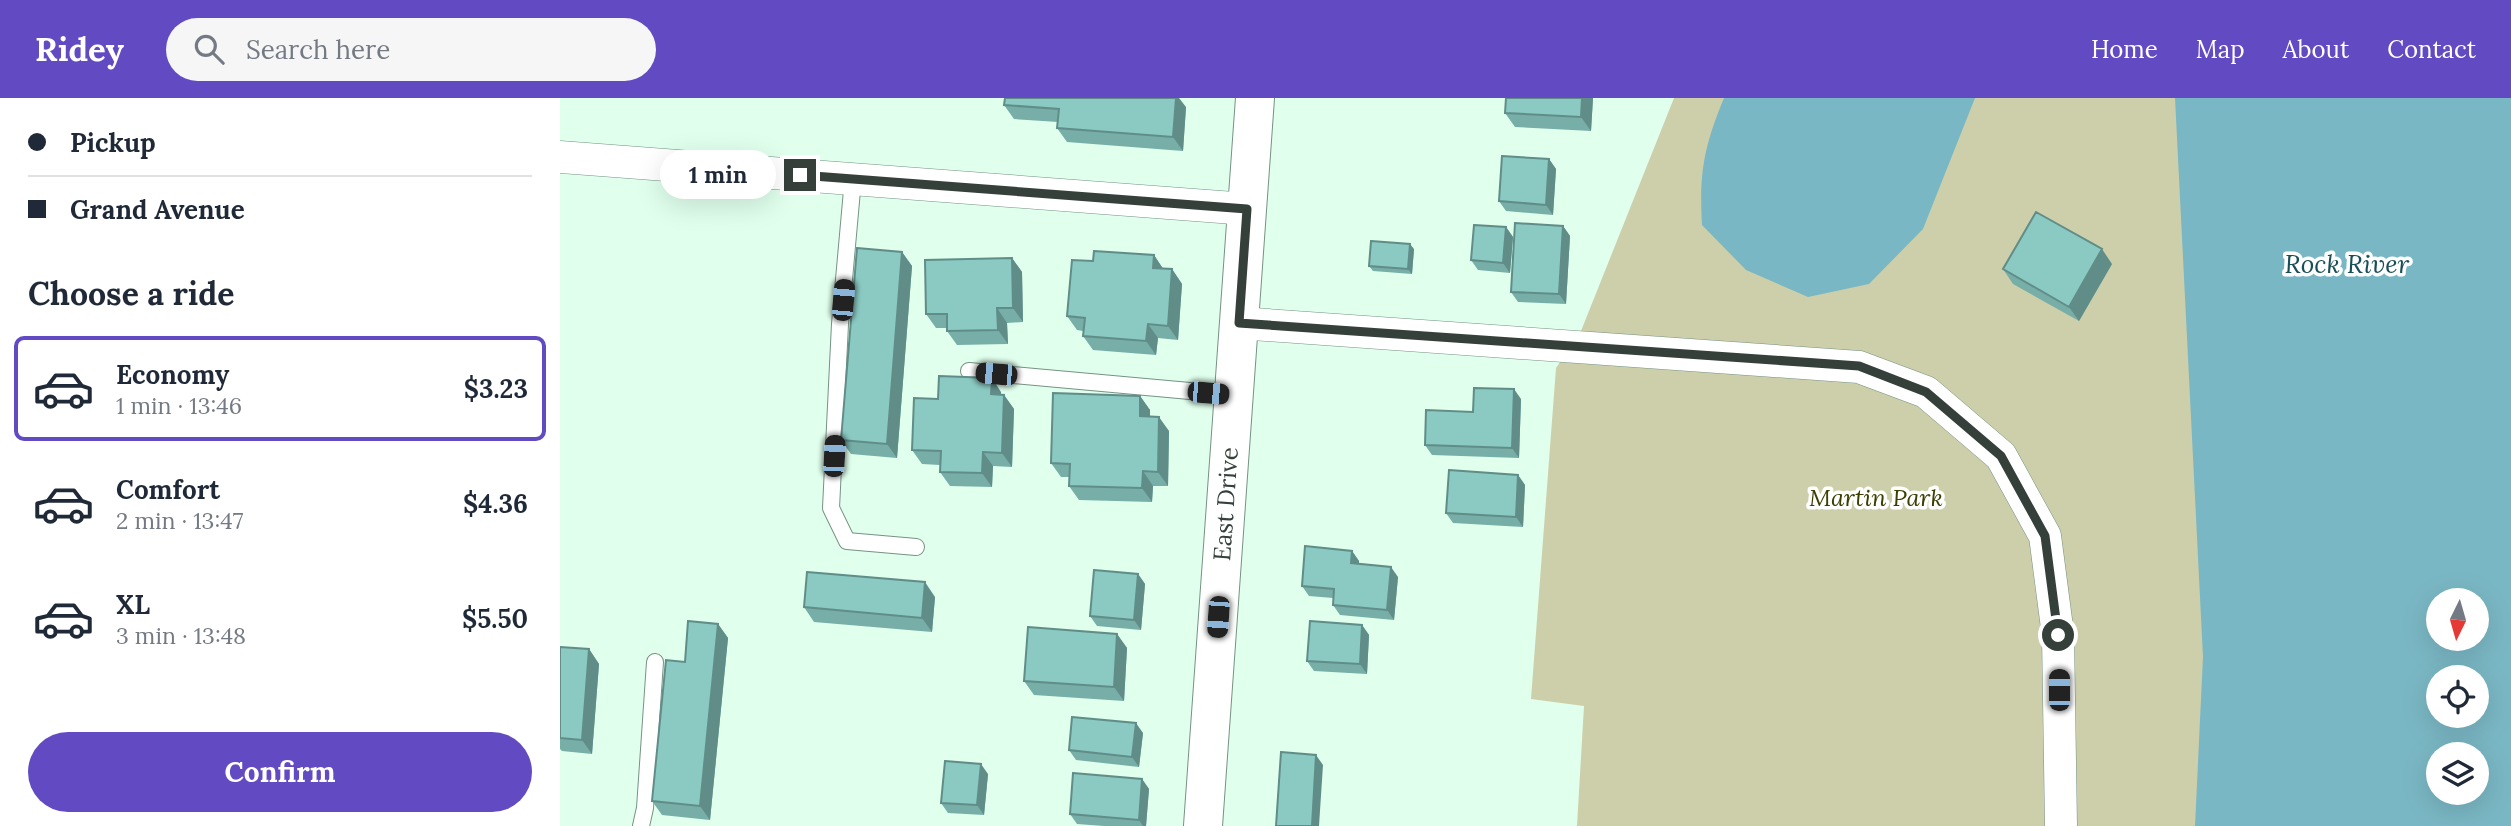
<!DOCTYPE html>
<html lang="en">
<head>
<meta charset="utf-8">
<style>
	body { margin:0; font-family:Lora,serif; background:#f6f6f7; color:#1f2937; height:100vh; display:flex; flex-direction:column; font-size:26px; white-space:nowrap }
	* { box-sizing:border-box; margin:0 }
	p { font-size:23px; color:#747a83 }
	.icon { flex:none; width:38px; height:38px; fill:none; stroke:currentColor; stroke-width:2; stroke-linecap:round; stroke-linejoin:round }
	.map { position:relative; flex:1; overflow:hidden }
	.details { display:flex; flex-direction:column; background:#fff; width:560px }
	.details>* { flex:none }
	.hud { display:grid; align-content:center; height:154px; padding:0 28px; background:#fff }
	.needle { width:46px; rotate:185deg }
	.buttons { position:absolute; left:1866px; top:490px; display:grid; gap:14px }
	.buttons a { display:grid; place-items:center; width:63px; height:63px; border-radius:50%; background:#fff; box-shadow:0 7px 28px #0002; font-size:35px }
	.end { position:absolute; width:32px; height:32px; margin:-16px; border:9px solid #344039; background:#fff; box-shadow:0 0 0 4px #fff }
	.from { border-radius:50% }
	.bubble { position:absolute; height:49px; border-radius:24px; background:#fff; box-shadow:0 7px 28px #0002; font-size:23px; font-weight:700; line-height:49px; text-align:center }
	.car { position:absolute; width:21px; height:42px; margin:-21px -10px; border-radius:9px; box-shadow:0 0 5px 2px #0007; background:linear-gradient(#222 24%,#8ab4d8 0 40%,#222 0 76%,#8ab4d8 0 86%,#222 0) }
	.hud b { display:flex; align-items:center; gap:24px; height:66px; font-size:26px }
	.hud b+b { border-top:2px solid #e0e1e3 }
	.hud i { width:18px; height:18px; background:#1f2937 }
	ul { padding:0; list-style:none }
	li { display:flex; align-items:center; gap:21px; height:105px; margin:0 14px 10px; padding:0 14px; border:4px solid transparent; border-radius:10px }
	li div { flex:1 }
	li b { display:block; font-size:26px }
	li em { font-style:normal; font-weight:700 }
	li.current { border-color:#624ac3 }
	li>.icon { width:63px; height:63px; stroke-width:1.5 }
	h2 { padding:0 28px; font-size:32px; line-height:84px }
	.button { display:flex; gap:14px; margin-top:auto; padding:14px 28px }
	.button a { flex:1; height:80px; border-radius:42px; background:#624ac3; color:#fff; font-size:28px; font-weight:700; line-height:80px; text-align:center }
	header { display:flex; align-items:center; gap:42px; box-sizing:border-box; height:98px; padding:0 35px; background:#624ac3; color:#fff }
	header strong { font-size:33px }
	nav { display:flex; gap:38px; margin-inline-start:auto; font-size:24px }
	.search { width:490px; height:63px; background:#f6f6f7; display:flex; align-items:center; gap:18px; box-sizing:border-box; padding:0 24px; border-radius:38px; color:#747a83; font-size:26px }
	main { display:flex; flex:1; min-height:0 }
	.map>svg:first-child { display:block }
</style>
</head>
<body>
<header>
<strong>Ridey</strong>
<div class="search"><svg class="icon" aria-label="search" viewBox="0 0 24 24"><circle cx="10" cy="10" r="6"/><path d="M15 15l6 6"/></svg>Search here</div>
<nav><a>Home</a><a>Map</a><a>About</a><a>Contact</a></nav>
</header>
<main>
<section class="details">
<div class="hud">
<b><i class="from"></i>Pickup</b>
<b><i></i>Grand Avenue</b>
</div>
<h2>Choose a ride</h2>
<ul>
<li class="current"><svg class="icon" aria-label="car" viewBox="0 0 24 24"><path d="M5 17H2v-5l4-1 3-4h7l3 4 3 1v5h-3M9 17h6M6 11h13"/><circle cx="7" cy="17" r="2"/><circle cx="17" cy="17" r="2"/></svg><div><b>Economy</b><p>1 min · 13:46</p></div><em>$3.23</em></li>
<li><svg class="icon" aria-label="car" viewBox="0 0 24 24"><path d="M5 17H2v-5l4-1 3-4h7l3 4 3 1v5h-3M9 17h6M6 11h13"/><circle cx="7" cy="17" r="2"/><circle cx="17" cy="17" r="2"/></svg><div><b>Comfort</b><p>2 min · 13:47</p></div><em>$4.36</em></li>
<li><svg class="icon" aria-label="car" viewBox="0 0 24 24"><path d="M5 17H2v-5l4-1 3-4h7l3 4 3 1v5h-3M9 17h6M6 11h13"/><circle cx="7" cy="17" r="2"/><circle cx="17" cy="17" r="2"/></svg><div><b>XL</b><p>3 min · 13:48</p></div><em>$5.50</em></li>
</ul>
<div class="button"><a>Confirm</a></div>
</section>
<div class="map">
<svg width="1951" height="728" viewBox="0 0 1951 728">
	<rect width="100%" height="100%" fill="#e0ffed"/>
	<path fill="#cccfaa" d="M 1114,0 L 1623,0 L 1652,543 L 1645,728 L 1017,728 L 1024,608 L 971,601 L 996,270 L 1021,233 Z"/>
	<path fill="#7ab7c4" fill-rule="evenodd" d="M 1164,0 L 1415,0 L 1363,131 L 1309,186 L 1248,199 L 1186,172 L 1142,127 C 1139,75 1144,48 1164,0 Z
		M 1615,0 L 1951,0 L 1951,728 L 1635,728 L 1643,559 ZM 1878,502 L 1916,502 L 1916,541 L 1878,541 ZM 1878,579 L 1916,579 L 1916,618 L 1878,618 ZM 1878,656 L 1916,656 L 1916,695 L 1878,695 Z"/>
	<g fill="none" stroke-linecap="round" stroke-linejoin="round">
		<defs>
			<path id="lane" d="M 293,81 L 280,226 L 271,410 L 287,443 L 356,449
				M 409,273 L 674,297
				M 81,728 L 85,710 L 95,564"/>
			<path id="street" d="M 0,59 L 687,111
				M 679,225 L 1299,269 L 1366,294 L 1441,358 L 1485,438 L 1498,537 L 1501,728"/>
			<path id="secondary" d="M 643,728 L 695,0"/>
		</defs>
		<use href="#lane" stroke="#769283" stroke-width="18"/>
		<use href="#street" stroke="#769283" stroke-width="33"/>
		<use href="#secondary" stroke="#769283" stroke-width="40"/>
		<use href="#lane" stroke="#fff" stroke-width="16"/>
		<use href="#street" stroke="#fff" stroke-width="32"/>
		<use href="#secondary" stroke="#fff" stroke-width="38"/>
	</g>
	<path fill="#77aea7" d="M 1033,0 L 1031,33 L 955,29 L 945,15 Z
		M 444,7 L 626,9 L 623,53 L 507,44 L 497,30 L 498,24 L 454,21 Z
		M 989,61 L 996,71 L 993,117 L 946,113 L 939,103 Z
		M 1003,128 L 1010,138 L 1006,206 L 958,204 L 951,194 Z
		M 946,129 L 953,139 L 950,175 L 918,172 L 911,162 Z
		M 854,151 L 852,176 L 813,173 L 809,168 Z
		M 342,154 L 352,168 L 337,360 L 291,356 L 281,342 Z
		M 594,157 L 603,171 L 612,171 L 622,186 L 618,242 L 598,240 L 596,257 L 533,252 L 523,238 L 523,233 L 517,232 L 507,218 L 533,163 Z
		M 452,160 L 462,174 L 463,224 L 447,225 L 448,246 L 397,247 L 387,233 L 387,230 L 376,230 L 366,216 Z
		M 1552,166 L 1519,223 L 1453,186 L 1443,171 Z
		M 441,294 L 441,297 L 444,297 L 454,311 L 452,369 L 433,368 L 432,389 L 390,388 L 380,374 L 380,367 L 362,366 L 352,352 L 378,301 Z
		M 580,298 L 590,312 L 590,319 L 609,333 L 608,388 L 593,388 L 592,404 L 519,402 L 509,388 L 509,379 L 501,379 L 491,365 Z
		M 961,301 L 959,360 L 872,357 L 865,347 L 913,314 Z
		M 958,377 L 965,387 L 963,429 L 893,425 L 886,415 Z
		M 792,453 L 799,463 L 799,466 L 838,479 L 834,522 L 780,517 L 773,507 L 773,500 L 749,498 L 742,488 Z
		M 578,476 L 585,486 L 581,532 L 537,528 L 530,518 Z
		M 375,499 L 372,534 L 254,524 L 244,509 Z
		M 158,526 L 168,540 L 150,722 L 102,717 L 92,703 L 125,564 Z
		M 802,527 L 809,537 L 807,576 L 754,573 L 747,563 Z
		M 557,536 L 567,550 L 564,603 L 474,597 L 464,583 Z
		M 0,549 L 29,551 L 39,566 L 32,656 L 2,653 L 0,651 Z
		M 583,635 L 579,669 L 516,662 L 509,652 Z
		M 428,676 L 424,717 L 388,715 L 381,705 Z
		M 582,681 L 589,691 L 586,728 L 544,728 L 517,726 L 510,716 Z"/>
	<path fill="#618d88" d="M 616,0 L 619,0 L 626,9 L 623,53 L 613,39 Z
		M 1022,0 L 1033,0 L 1031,33 L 1021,19 Z
		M 989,61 L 996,71 L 993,117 L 986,107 Z
		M 1003,128 L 1010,138 L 1006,206 L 999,196 Z
		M 946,129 L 953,139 L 950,175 L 943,165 Z
		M 850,146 L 854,151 L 852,176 L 848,171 Z
		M 1542,151 L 1552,166 L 1519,223 L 1509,209 Z
		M 342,154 L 352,168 L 337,360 L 327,346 Z
		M 594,157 L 604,172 L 593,170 Z
		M 452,160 L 462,174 L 463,224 L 453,210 Z
		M 612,171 L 622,186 L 618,242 L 608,228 Z
		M 437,210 L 447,225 L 448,246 L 438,232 Z
		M 588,226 L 598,240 L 596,257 L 586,243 Z
		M 432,280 L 441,294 L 441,311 L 431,296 Z
		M 954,291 L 961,301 L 959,360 L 952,350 Z
		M 444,297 L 454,311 L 452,369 L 442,355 Z
		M 580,298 L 590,312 L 590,333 L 580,318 Z
		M 599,319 L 609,333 L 608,388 L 598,374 Z
		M 423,354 L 433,368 L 432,389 L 422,375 Z
		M 583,373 L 593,388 L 592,404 L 582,390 Z
		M 958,377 L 965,387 L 963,429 L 956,419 Z
		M 792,453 L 799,463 L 798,475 L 791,465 Z
		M 831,469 L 838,479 L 834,522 L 827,512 Z
		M 578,476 L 585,486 L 581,532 L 574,522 Z
		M 365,484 L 375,499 L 372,534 L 362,520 Z
		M 158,526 L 168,540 L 150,722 L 140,708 Z
		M 802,527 L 809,537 L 807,576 L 800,566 Z
		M 557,536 L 567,550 L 564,603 L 554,589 Z
		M 29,551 L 39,566 L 32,656 L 22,642 Z
		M 576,625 L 583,635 L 579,669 L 572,659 Z
		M 756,657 L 763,667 L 759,728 L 752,728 Z
		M 421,666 L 428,676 L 424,717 L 417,707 Z
		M 582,681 L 589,691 L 586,728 L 583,728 L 579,722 Z"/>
	<path fill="#8acac2" stroke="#618d88" stroke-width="2" d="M 445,0 L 616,0 L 613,39 L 497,30 L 499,11 L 444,7 Z
		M 946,0 L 1022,0 L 1021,19 L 945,15 Z
		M 942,58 L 989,61 L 986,107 L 939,103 Z
		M 1476,114 L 1542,151 L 1509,209 L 1443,171 Z
		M 955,125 L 1003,128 L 999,196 L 951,194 Z
		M 914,127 L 946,129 L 943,165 L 911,162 Z
		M 811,143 L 850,146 L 848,171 L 809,168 Z
		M 297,150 L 342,154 L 327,346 L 281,342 Z
		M 534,153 L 594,157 L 593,170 L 612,171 L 608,228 L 588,226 L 586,243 L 523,238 L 525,220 L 507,218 L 512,162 L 533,163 Z
		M 452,160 L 453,210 L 437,210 L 438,232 L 387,233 L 387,216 L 366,216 L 365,162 Z
		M 379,278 L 432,280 L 431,296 L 444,297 L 442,355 L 423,354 L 422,375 L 380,374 L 381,353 L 352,352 L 354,300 L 378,301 Z
		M 914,290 L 954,291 L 952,350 L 865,347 L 866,312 L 913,314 Z
		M 493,295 L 580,298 L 580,318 L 599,319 L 598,374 L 583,373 L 582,390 L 509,388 L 510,366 L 491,365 Z
		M 889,372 L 958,377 L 956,419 L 886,415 Z
		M 745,448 L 792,453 L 791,465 L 831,469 L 827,512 L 773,507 L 774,491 L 742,488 Z
		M 534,472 L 578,476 L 574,522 L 530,518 Z
		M 247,474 L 365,484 L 362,520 L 244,509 Z
		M 128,523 L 158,526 L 140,708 L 92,703 L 106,562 L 125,564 Z
		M 750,523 L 802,527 L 800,566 L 747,563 Z
		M 468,529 L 557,536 L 554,589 L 464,583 Z
		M 0,549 L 29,551 L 22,642 L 0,640 Z
		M 512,619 L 576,625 L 572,659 L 509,652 Z
		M 721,654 L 756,657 L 752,728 L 716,728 Z
		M 385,663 L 421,666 L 417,707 L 381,705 Z
		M 513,675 L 582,681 L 579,722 L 510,716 Z"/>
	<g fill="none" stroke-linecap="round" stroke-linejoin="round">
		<path stroke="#344039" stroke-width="9" d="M 240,77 L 687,111 L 679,225 L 1299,268 L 1366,294 L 1441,358 L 1485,438 L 1498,537"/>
	</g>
	<g text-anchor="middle" stroke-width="7" stroke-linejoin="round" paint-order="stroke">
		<g font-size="24" font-style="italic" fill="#3d3e01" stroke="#fff">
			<text x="1316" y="408">Martin Park</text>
		</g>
		<g font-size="24" fill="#344039" stroke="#fff">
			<text transform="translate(666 406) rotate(-86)" y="8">East Drive</text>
		</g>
		<g font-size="26" font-style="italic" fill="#184e57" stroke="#fff">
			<text x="1787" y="175">Rock River</text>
		</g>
	</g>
</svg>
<div class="buttons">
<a><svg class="needle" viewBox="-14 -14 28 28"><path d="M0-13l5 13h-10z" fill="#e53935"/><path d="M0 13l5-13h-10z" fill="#747a83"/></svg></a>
<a><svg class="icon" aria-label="locate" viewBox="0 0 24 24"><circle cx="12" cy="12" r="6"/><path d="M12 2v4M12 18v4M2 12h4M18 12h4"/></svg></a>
<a><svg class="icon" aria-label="layers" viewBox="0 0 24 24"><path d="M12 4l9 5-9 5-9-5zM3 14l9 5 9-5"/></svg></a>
</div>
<i class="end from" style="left:1498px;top:537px"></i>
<i class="end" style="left:240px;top:77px"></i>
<div class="bubble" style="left:100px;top:52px;width:116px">1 min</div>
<i class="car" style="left:283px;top:202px;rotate:5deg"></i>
<i class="car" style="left:436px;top:276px;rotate:275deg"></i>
<i class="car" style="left:648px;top:295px;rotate:95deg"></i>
<i class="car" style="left:274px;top:358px;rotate:3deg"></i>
<i class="car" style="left:658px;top:519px;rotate:184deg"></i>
<i class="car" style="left:1499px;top:592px;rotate:0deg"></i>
</div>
</main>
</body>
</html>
